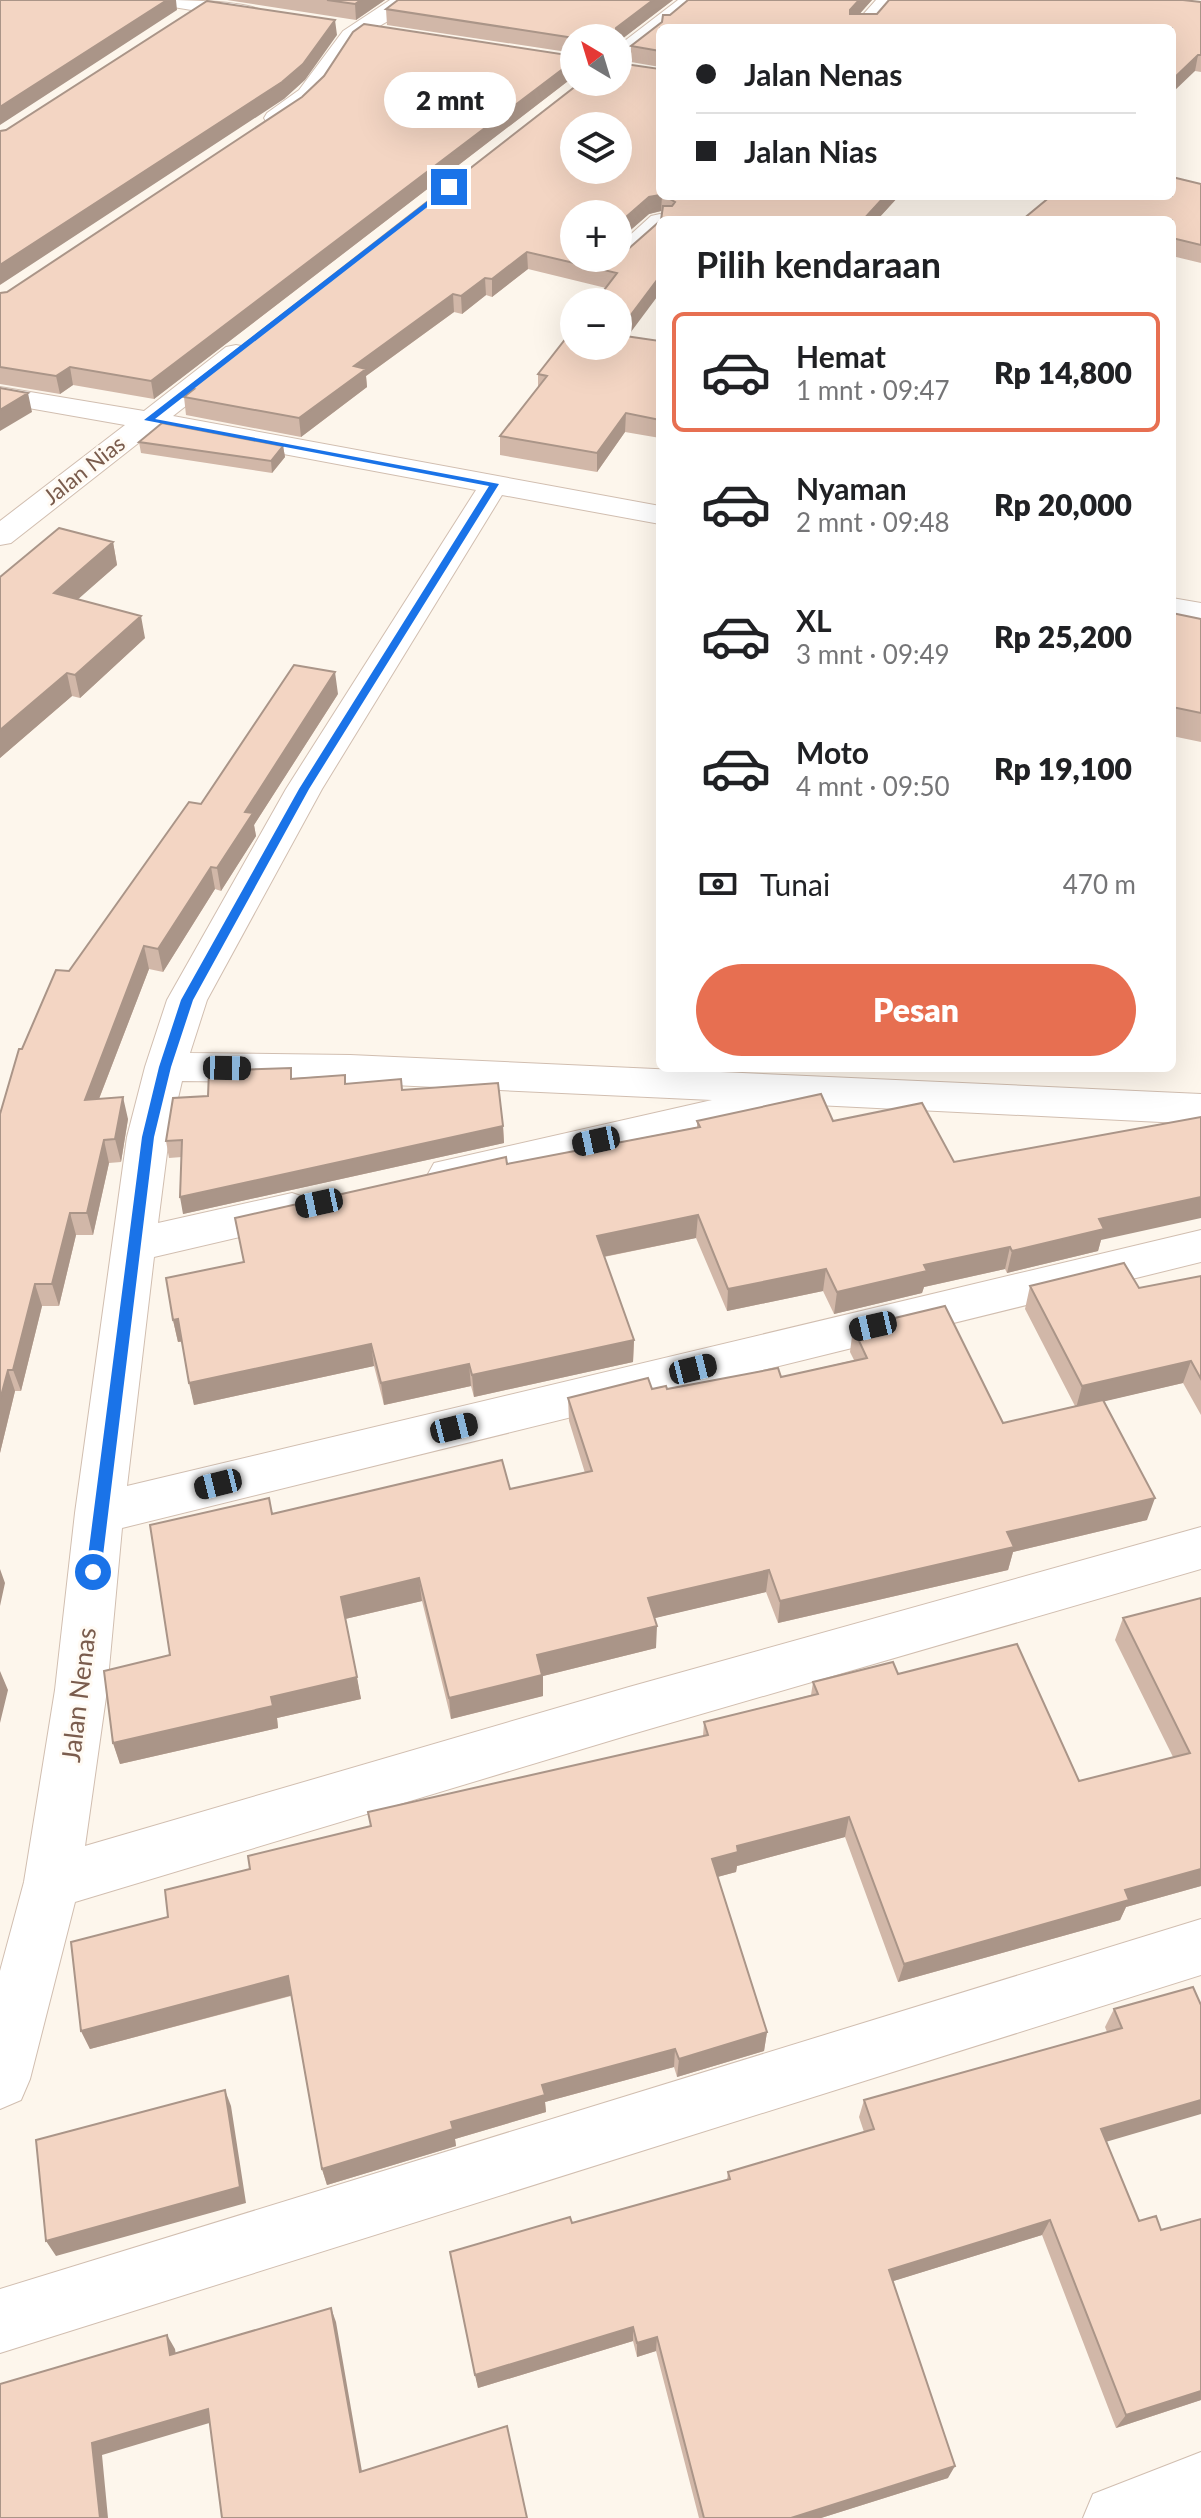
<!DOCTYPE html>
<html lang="id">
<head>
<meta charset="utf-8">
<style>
	body { margin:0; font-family:Lato,sans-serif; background:#f2f2f2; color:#202124; height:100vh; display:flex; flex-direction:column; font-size:30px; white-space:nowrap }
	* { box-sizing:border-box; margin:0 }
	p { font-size:26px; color:#757577 }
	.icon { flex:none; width:44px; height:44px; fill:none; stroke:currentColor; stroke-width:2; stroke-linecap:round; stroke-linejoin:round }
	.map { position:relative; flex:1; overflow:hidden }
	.side { position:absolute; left:656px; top:216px; width:520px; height:856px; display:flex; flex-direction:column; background:#fff; border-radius:12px; box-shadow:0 8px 32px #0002 }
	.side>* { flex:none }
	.top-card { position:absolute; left:656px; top:24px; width:520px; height:176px; border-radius:12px; box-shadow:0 8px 32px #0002; display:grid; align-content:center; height:176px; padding:0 40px; background:#fff }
	.needle { width:52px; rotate:322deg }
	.controls { position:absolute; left:560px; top:24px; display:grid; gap:16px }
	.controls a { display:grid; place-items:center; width:72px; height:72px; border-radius:50%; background:#fff; box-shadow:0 8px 32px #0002; font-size:40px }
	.end { position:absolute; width:36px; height:36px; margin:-18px; border:10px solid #1a73e8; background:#fff; box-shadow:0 0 0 4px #fff }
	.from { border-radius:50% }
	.bubble { position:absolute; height:56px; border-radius:28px; background:#fff; box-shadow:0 8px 32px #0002; font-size:26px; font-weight:800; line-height:56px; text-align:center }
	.car { position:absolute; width:24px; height:48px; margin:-24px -12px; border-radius:10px; box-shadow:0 0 6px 2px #0007; background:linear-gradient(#222 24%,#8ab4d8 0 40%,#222 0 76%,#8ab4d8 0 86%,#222 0) }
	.top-card b { display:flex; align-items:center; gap:28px; height:76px; font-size:30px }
	.top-card b+b { border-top:2px solid #e0e0e0 }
	.top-card i { width:20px; height:20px; background:#202124 }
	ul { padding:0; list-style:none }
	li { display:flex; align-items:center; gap:24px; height:120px; margin:0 16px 12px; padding:0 24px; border:4px solid transparent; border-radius:12px }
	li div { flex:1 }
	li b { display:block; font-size:30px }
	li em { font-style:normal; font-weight:800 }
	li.selected { border-color:#e76f51 }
	li>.icon { width:72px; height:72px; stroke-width:1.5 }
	h2 { padding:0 40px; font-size:36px; line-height:96px }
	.pay { display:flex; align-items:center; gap:20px; height:88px; padding:0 40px; font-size:30px }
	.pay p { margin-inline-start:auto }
	.action { display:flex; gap:16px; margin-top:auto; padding:16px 40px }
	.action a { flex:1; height:92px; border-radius:48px; background:#e76f51; color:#fff; font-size:32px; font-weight:800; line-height:92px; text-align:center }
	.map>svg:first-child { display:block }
</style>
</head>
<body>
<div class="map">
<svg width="1201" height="2518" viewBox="0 0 1201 2518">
	<rect width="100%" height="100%" fill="#fdf6ec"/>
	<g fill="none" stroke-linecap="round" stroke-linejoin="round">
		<defs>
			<path id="street" d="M 157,0 C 179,0 256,0 270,15 L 259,21 L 167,6 Z
				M 390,0 L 414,0 C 401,18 376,25 359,40 C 336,61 306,133 267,123 L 264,118 L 267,113 L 299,90 L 343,31 Z
				M 678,0 L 701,0 L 668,28 L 660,28 L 660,35 L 626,62 L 618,64 L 618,46 Z
				M 876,0 L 897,0 L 873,28 L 851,28 Z
				M 660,214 L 672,220 L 660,220 L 660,234 L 620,271 L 602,271 L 598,266 L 602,261 L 618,258 L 618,246 L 651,216 Z
				M 236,345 L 246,347 L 250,353 L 246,359 L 173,416 L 660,506 L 660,524 L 502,495 L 322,789 L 207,1000 L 190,1053 L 350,1055 L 1201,1094 L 1201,1124 L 776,1103 L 771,1115 L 756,1120 L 449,1189 L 434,1185 L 428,1174 L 434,1163 L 712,1100 L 350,1083 L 182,1081 L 169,1137 L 158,1223 L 292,1193 L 307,1198 L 314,1209 L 307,1220 L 292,1225 L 154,1257 L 127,1486 L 1201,1230 L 1201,1262 L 122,1528 L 107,1690 L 85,1846 L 629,1687 L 1201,1527 L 1201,1569 L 629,1735 L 75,1902 L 30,2079 L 21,2100 L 0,2109 L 0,1971 L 24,1882 L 55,1690 L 75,1513 L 127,1137 L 145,1067 L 167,1000 L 286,789 L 476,490 L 155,430 L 11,543 L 0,545 L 0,521 L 125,425 L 0,403 L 0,387 L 144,411 L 226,347 Z
				M 1172,598 L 1201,603 L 1201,623 L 1172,618 Z
				M 1201,1919 L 1201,1975 L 0,2353 L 0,2289 Z
				M 1201,2452 L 1201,2518 L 1083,2518 L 1093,2494 Z"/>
		</defs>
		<use href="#street" stroke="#d1beb0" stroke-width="2"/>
		<use href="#street" fill="#fff" fill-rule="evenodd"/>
	</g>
	<path fill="#d1b7a8" d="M 227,0 L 385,0 L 356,20 Z
		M 398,0 L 673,0 L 618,42 L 574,38 L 574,53 L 387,25 L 386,9 Z
		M 688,0 L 872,0 L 859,14 L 1201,2 L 1201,72 L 1195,71 L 1172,28 L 660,28 L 660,67 L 631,62 L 631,46 Z
		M 574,56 L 574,78 L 572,78 L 154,399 L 73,385 L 60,394 L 0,384 L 0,293 L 7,292 Z
		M 1201,184 L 1201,263 L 1172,256 L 1172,220 Z
		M 660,196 L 899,196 L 877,220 L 661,220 L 663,212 L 661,211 L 649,214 L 618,241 L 618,214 L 574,258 L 618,258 L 628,336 L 660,341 L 660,438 L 625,432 L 597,472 L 500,455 L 500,436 L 538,388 L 538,374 L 606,288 L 528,269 L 492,297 L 486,295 L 462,314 L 454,312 L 366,376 L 367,387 L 301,437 L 186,415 L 184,397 L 189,393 L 188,388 Z
		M 139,442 L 283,446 L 285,457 L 272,473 L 141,453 Z
		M 113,542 L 117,565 L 77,599 L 145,638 L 80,698 L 72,696 L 0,758 L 0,577 Z
		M 1172,613 L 1201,619 L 1201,742 L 1172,736 Z
		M 338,694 L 254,825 L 256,836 L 221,891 L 215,889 L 163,972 L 149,969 L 99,1099 L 128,1119 L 121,1162 L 109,1163 L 93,1235 L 76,1235 L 59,1306 L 42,1306 L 21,1391 L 15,1391 L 0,1453 L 0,1114 L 22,1049 L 69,971 L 201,804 Z
		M 291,1068 L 292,1078 L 345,1075 L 346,1084 L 403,1090 L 503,1126 L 504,1143 L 183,1214 L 182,1157 L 169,1158 L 166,1141 L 208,1096 Z
		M 697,1121 L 833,1121 L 954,1162 L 1101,1240 L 1098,1251 L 1007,1273 L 1005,1269 L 924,1287 L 922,1293 L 834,1314 L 823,1291 L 727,1311 L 696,1238 L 604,1257 L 634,1340 L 633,1362 L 474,1397 L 471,1386 L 384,1405 L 374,1366 L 194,1405 L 182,1342 L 178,1342 L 173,1320 L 244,1262 L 507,1164 L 697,1127 Z
		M 1201,1276 L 1201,1415 L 1183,1383 L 1104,1401 L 1147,1520 L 1013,1552 L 1008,1570 L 778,1623 L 766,1592 L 654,1618 L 656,1648 L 543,1676 L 543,1696 L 451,1719 L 422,1601 L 345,1619 L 361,1699 L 277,1718 L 278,1728 L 120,1764 L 113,1743 L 170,1655 L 272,1514 L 510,1489 L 585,1473 L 569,1421 L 568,1398 L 652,1389 L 667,1389 L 781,1377 L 854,1360 L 850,1352 L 853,1328 L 1003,1423 L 1075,1406 L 1025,1309 L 1030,1286 L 1139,1288 Z
		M 1201,1598 L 1201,1886 L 1126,1907 L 1120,1920 L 898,1982 L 845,1837 L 737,1866 L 736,1872 L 717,1877 L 767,2032 L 764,2051 L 677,2077 L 674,2067 L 545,2102 L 546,2112 L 455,2139 L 456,2146 L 327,2185 L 322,2169 L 291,1996 L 90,2049 L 81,2031 L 168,1917 L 250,1869 L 371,1826 L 703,1736 L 704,1722 L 811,1695 L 813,1682 L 898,1674 L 1079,1781 L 1173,1757 L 1115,1640 L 1123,1618 Z
		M 1193,1987 L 1106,2142 L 1139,2221 L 1161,2230 L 1201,2219 L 1201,2400 L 1116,2428 L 1042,2235 L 893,2281 L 948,2478 L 821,2518 L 699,2518 L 656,2351 L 637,2357 L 633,2341 L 478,2388 L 450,2252 L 572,2223 L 727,2180 L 728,2172 L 864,2132 L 859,2117 L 864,2100 L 1107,2032 L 1105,2027 L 1114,2009 Z"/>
	<path fill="#aa9588" d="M 167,0 L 176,0 L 177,10 L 0,125 L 0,107 Z
		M 361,0 L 385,0 L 356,20 L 355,4 Z
		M 653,0 L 673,0 L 618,42 L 618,38 L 616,38 L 616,28 Z
		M 859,0 L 872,0 L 849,26 L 850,10 Z
		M 335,20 L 337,35 L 305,80 L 284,99 L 0,285 L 0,265 Z
		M 1198,55 L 1195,71 L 1172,93 L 1172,80 Z
		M 572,62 L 572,78 L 154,399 L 151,381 Z
		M 660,195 L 660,196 L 662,196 L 661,211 L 649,214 L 618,241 L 618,224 L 649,197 Z
		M 885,196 L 899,196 L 877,220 L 863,220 Z
		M 527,252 L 528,269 L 492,297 L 492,279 Z
		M 660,276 L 660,293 L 616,352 L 618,346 L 618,332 Z
		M 485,278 L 486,295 L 462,314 L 461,296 Z
		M 453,294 L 454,312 L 366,376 L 367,387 L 301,437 L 299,418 L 354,366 Z
		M 70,367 L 73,385 L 60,394 L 56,376 Z
		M 28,393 L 32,412 L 0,431 L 0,410 Z
		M 626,413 L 625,432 L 597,472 L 597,453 Z
		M 283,446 L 285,457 L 272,473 L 271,461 Z
		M 113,542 L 117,565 L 59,616 L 54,593 Z
		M 141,616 L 145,638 L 80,698 L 75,675 Z
		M 335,672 L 338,694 L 254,825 L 256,836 L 221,891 L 217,868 L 245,812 Z
		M 67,673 L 72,696 L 0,758 L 0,730 Z
		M 211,867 L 215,889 L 163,972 L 158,949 Z
		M 144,946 L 149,969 L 90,1122 L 85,1100 Z
		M 123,1097 L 128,1119 L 121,1162 L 115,1139 Z
		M 503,1126 L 504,1143 L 183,1214 L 180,1197 Z
		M 104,1140 L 109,1163 L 93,1235 L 87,1213 Z
		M 1201,1197 L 1201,1218 L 1101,1240 L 1098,1251 L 1007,1273 L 1012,1251 L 1099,1219 Z
		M 70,1213 L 76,1235 L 59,1306 L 52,1284 Z
		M 698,1215 L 696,1238 L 597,1258 L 597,1236 Z
		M 1010,1247 L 1005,1269 L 924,1287 L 922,1293 L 834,1314 L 837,1292 L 924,1265 Z
		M 826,1269 L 823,1291 L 727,1311 L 728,1289 Z
		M 35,1284 L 42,1306 L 21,1391 L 13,1370 Z
		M 178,1319 L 183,1341 L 178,1342 L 173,1320 Z
		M 634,1340 L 633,1362 L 474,1397 L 472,1375 Z
		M 371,1344 L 374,1366 L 194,1405 L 189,1383 Z
		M 1191,1361 L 1183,1383 L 1076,1408 L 1082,1386 Z
		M 469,1364 L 471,1386 L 384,1405 L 381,1383 Z
		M 8,1370 L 15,1391 L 0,1453 L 0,1400 Z
		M 1155,1498 L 1147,1520 L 1013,1552 L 1008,1570 L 778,1623 L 780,1601 L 1007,1532 Z
		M 0,1569 L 5,1583 L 0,1606 Z
		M 769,1570 L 766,1592 L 647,1620 L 648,1598 Z
		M 419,1578 L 422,1601 L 345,1619 L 341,1597 Z
		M 657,1626 L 656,1648 L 543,1676 L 543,1696 L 451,1719 L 449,1698 L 537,1655 Z
		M 0,1671 L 8,1690 L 0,1723 Z
		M 357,1677 L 361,1699 L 277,1718 L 278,1728 L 120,1764 L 113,1743 L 271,1697 Z
		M 849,1817 L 845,1837 L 737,1866 L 736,1872 L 710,1879 L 712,1859 L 737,1846 Z
		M 1201,1869 L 1201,1886 L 1126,1907 L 1120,1920 L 898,1982 L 904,1964 L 1125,1890 Z
		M 288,1976 L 293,1995 L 90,2049 L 81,2031 Z
		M 767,2032 L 764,2051 L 677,2077 L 679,2059 Z
		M 675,2049 L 674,2067 L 545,2102 L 546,2112 L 455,2139 L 456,2146 L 327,2185 L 322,2169 L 451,2122 L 542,2085 Z
		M 225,2090 L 231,2106 L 246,2203 L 56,2256 L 46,2241 Z
		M 1201,2100 L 1201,2114 L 1092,2146 L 1101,2129 Z
		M 1050,2220 L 1042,2235 L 884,2284 L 889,2270 Z
		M 331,2308 L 336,2322 L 364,2483 L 360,2472 Z
		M 633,2327 L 633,2341 L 478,2388 L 475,2375 Z
		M 167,2335 L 175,2349 L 178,2368 L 170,2355 Z
		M 657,2337 L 656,2351 L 637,2357 L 637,2343 Z
		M 1201,2391 L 1201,2400 L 1116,2428 L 1126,2415 Z
		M 208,2409 L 216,2421 L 102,2455 L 108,2518 L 100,2518 L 92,2443 Z
		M 955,2466 L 948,2478 L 821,2518 L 791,2518 Z"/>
	<path fill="#f3d5c3" stroke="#aa9588" stroke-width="2" fill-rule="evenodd" d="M 0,0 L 167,0 L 0,107 Z
		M 327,0 L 361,0 L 355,4 Z
		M 398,0 L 653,0 L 616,28 L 616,38 L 574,38 L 386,9 Z
		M 688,0 L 859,0 L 850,10 L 850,14 L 877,14 L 889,0 L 1183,0 L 1201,2 L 1201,55 L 1198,55 L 1172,80 L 1172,28 L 660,28 L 660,51 L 631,46 L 662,22 L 663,15 L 670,15 Z
		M 207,1 L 335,20 L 303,64 L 282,82 L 0,265 L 0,131 L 6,130 Z
		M 364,24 L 574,56 L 574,62 L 572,62 L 151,381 L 70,367 L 56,376 L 0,367 L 0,293 L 7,292 L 302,97 L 324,76 L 353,32 Z
		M 618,63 L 660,69 L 660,195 L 649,197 L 618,224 L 618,214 L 574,214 L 574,258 L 618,258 L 660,221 L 660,276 L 618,332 L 618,302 L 595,302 L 617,273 L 527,252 L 492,279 L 485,278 L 461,296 L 453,294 L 354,366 L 366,369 L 299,418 L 184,397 L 194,389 L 188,388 L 581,82 L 618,82 ZM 574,126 L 618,126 L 618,170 L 574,170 Z
		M 1172,177 L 1201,184 L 1201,245 L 1172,238 L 1172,220 L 1022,220 L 1051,196 L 1172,196 Z
		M 665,196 L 885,196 L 863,220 L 661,220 L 663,206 L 672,206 L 675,202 Z
		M 574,328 L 574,346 L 618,346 L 618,335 L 660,341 L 660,420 L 626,413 L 597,453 L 500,436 L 547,376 L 538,374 Z
		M 0,388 L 28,393 L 0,410 Z
		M 162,423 L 283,446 L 271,461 L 139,442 Z
		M 59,528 L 113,542 L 54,593 L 141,616 L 75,675 L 67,673 L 0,730 L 0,577 Z
		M 1172,613 L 1201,619 L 1201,713 L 1172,707 Z
		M 294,665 L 335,672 L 245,812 L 253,813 L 217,868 L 211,867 L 158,949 L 144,946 L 85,1100 L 123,1097 L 115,1139 L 104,1140 L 87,1213 L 70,1213 L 52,1284 L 35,1284 L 13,1370 L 8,1370 L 0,1400 L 0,1114 L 19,1049 L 22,1049 L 56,970 L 69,971 L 189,802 L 201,804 Z
		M 291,1068 L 291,1079 L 345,1075 L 345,1084 L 401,1079 L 402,1090 L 498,1083 L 503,1126 L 180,1197 L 182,1140 L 166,1141 L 173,1098 L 208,1096 L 209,1071 Z
		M 821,1094 L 833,1121 L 922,1103 L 954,1162 L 1201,1117 L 1201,1197 L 1099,1219 L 1104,1229 L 1012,1251 L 1010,1247 L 924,1265 L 927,1271 L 837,1292 L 826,1269 L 728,1289 L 698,1215 L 597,1236 L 634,1340 L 472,1375 L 469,1364 L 381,1383 L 371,1344 L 189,1383 L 178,1319 L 173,1320 L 166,1278 L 244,1262 L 235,1218 L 506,1157 L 507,1164 L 700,1127 L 697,1121 Z
		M 1124,1263 L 1139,1288 L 1201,1276 L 1201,1379 L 1191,1361 L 1082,1386 L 1030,1286 Z
		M 945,1306 L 1003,1423 L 1103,1400 L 1155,1498 L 1007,1532 L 1014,1547 L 780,1601 L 769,1570 L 648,1598 L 657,1626 L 537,1655 L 542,1675 L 449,1698 L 419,1578 L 341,1597 L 357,1677 L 271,1697 L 273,1706 L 113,1743 L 104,1671 L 170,1655 L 150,1525 L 269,1498 L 272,1514 L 502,1460 L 510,1489 L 592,1471 L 568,1398 L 648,1378 L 652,1389 L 666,1386 L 667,1389 L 778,1368 L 781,1377 L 867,1358 L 853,1328 Z
		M 1201,1598 L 1201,1869 L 1125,1890 L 1129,1900 L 904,1964 L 849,1817 L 737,1846 L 738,1852 L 712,1859 L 767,2032 L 679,2059 L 675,2049 L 542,2085 L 545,2095 L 451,2122 L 453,2129 L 322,2169 L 288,1976 L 81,2031 L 71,1942 L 168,1917 L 165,1890 L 250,1869 L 248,1856 L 371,1826 L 368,1812 L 708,1735 L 704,1722 L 818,1694 L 813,1682 L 893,1662 L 898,1674 L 1017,1644 L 1079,1781 L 1190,1753 L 1123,1618 Z
		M 1193,1987 L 1201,2005 L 1201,2100 L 1101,2129 L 1139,2221 L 1156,2216 L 1161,2230 L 1201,2219 L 1201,2391 L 1126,2415 L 1050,2220 L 889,2270 L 955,2466 L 791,2518 L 704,2518 L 657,2337 L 637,2343 L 633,2327 L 475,2375 L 450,2252 L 570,2217 L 572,2223 L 730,2179 L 728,2172 L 874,2129 L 864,2100 L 1122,2028 L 1114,2009 Z
		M 225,2090 L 240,2187 L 46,2241 L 36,2140 Z
		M 331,2308 L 360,2472 L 507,2426 L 527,2518 L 222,2518 L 208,2409 L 92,2443 L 100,2518 L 0,2518 L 0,2384 L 167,2335 L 170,2355 Z"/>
	<path fill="#1a73e8" d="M 447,186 L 453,187 L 155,419 L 499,484 L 309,789 L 193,1000 L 171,1067 L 154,1137 L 101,1572 L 93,1578 L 86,1572 L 142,1137 L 159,1067 L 181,1000 L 299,789 L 489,486 L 144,420 Z"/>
	<g text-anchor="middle" stroke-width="6" stroke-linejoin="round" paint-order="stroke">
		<g font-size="22" fill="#7a5c4d" stroke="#fffaf3">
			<text transform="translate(84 470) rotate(-38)" y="8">Jalan Nias</text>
		</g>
		<g font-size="26" fill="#7a5c4d" stroke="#fffaf3">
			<text transform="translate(79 1695) rotate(-83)" y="9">Jalan Nenas</text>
		</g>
	</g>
</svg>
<div class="controls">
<a><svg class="needle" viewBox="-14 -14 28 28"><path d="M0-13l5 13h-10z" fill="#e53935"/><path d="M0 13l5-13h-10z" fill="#757577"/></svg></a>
<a><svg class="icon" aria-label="layers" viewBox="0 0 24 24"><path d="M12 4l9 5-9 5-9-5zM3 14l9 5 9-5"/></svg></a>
<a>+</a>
<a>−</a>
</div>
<i class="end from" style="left:93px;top:1572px"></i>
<i class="end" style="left:449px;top:187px"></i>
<div class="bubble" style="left:384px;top:72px;width:132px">2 mnt</div>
<i class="car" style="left:227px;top:1068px;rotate:91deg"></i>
<i class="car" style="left:596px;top:1141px;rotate:258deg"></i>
<i class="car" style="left:319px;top:1203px;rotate:258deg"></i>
<i class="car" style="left:873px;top:1326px;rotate:257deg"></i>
<i class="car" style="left:693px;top:1369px;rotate:76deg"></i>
<i class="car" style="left:454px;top:1428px;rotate:76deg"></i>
<i class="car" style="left:218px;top:1484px;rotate:256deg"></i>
<div class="top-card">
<b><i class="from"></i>Jalan Nenas</b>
<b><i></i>Jalan Nias</b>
</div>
<section class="side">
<h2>Pilih kendaraan</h2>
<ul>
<li class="selected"><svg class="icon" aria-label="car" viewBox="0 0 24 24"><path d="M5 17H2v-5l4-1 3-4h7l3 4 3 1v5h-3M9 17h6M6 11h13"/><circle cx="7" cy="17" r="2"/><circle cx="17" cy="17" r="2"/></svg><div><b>Hemat</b><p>1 mnt · 09:47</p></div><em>Rp 14,800</em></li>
<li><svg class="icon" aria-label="car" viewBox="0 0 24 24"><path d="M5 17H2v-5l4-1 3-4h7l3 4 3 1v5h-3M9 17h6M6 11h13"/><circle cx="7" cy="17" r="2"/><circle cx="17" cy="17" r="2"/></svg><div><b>Nyaman</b><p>2 mnt · 09:48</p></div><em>Rp 20,000</em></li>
<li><svg class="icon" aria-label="car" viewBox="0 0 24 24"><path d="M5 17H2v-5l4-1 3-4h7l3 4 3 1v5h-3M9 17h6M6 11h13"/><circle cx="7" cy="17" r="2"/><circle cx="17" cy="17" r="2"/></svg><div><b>XL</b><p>3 mnt · 09:49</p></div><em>Rp 25,200</em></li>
<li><svg class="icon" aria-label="car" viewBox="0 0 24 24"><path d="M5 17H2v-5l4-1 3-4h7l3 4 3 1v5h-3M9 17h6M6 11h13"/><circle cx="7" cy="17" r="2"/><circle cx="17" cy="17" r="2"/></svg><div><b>Moto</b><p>4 mnt · 09:50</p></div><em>Rp 19,100</em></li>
</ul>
<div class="pay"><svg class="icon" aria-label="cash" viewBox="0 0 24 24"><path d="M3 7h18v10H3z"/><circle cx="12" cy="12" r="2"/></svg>Tunai<p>470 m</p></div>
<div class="action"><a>Pesan</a></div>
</section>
</div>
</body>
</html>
